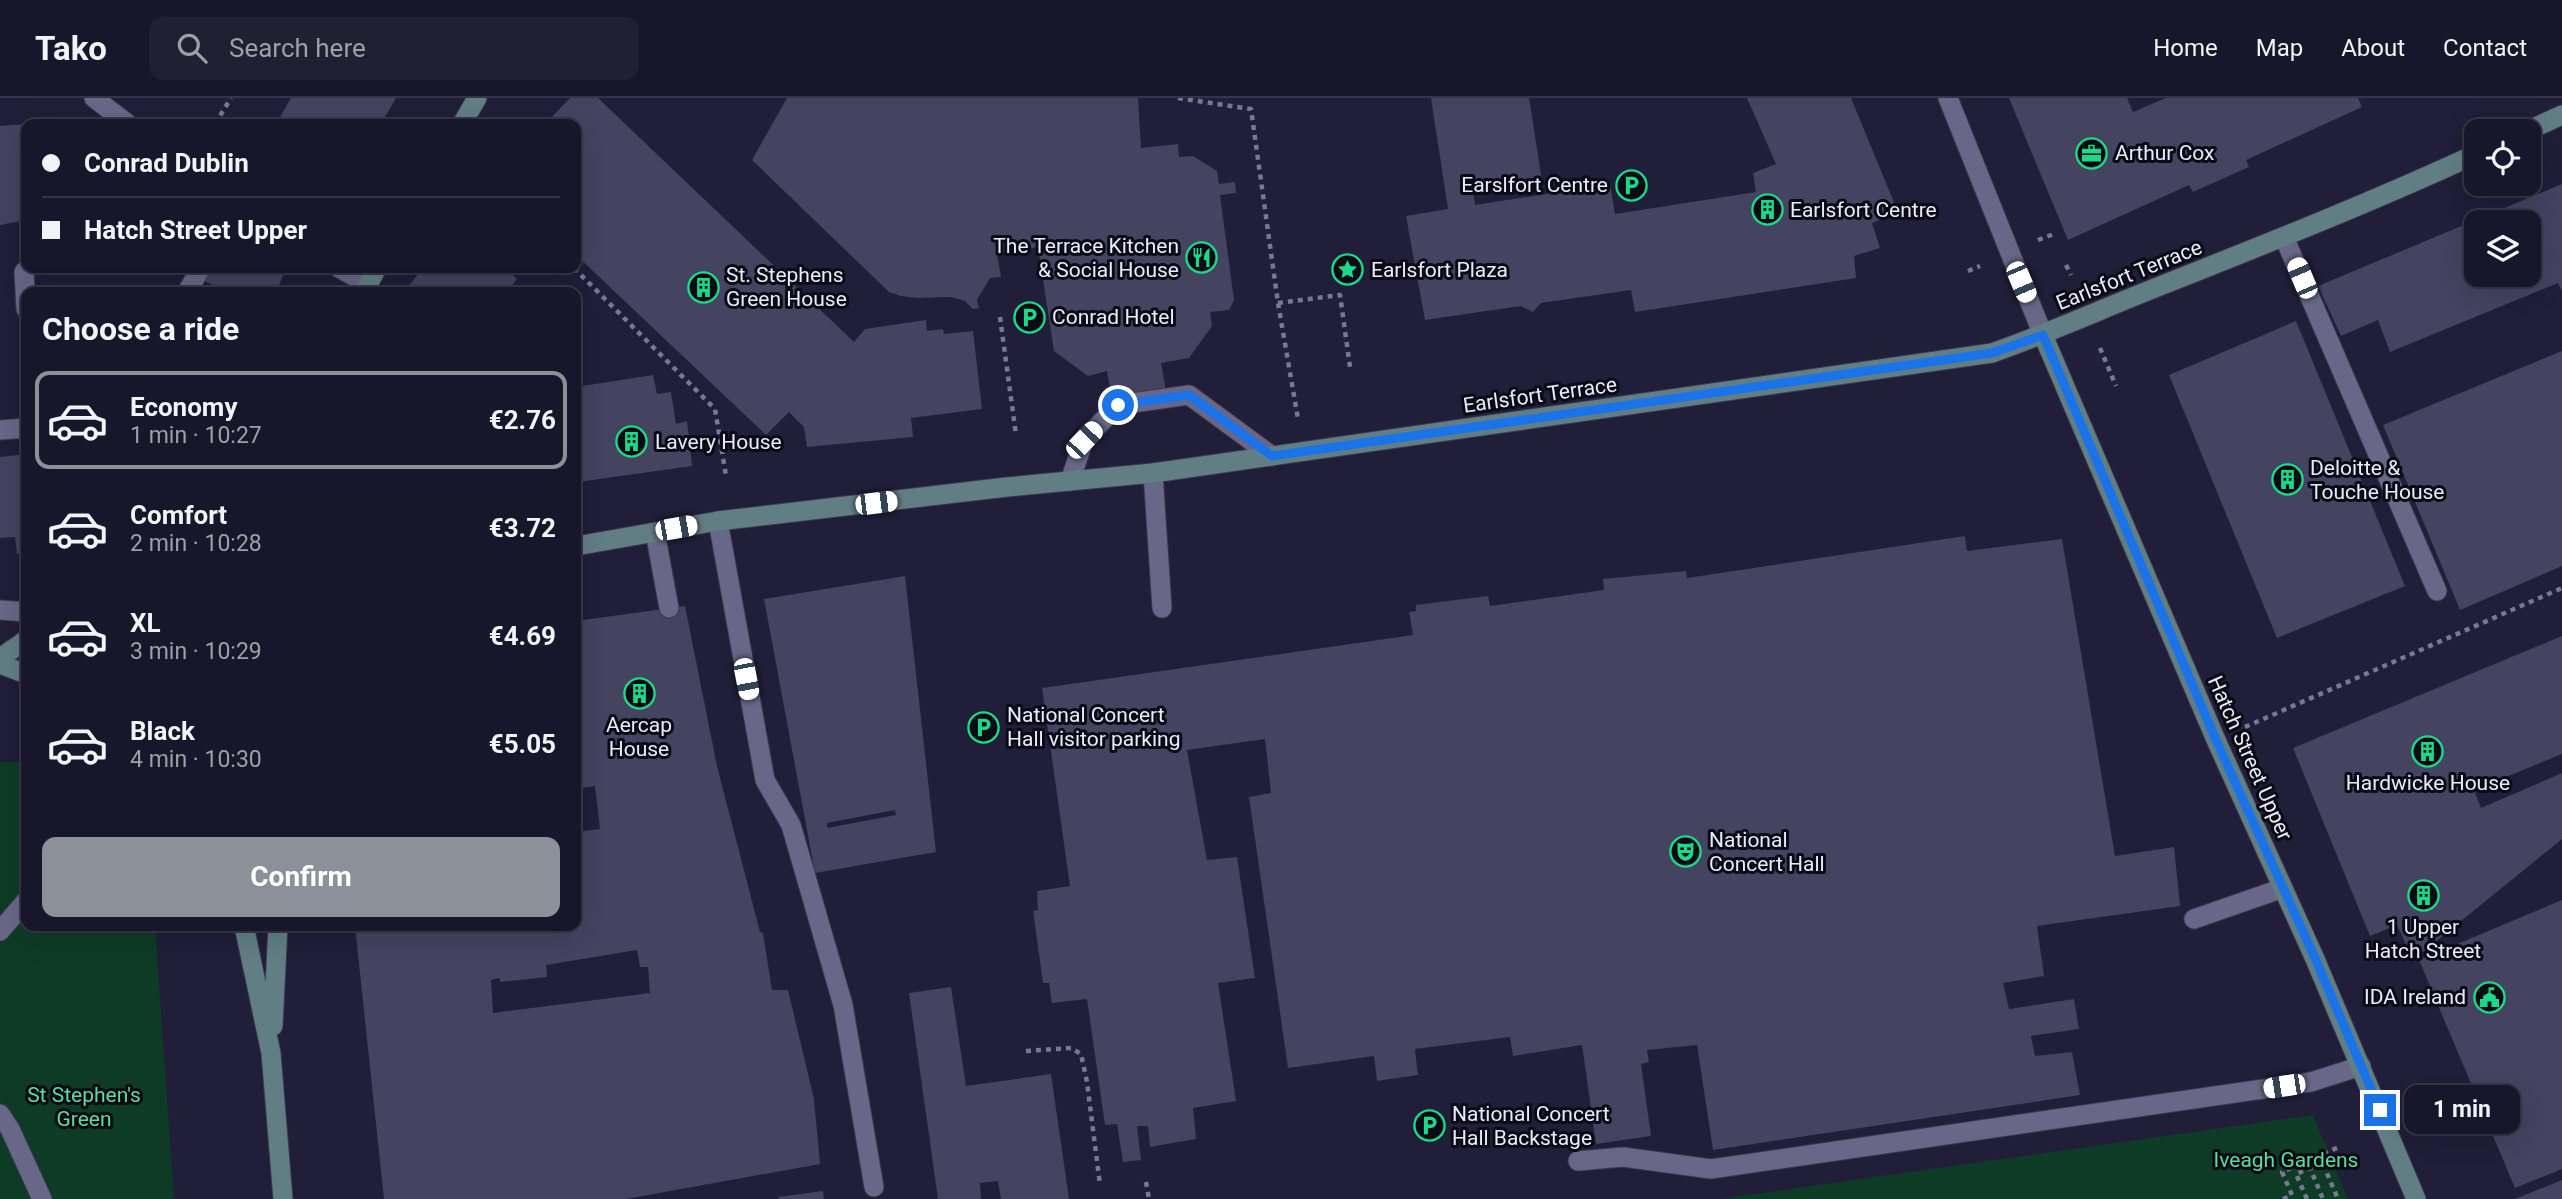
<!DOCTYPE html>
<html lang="en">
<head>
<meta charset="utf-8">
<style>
	body { margin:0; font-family:Roboto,sans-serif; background:#211f32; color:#f1f3f6; height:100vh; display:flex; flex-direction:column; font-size:26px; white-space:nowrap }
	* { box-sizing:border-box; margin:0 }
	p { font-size:23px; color:#9f9fa8 }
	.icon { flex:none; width:38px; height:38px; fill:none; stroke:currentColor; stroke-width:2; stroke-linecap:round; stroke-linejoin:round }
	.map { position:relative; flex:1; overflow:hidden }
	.drawer { position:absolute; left:21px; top:189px; width:560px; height:644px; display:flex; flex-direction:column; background:#18162a; border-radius:14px; box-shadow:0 7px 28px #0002,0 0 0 2px #363547 }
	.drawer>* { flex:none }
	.top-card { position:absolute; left:21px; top:21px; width:560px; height:154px; border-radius:14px; box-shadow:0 7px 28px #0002,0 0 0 2px #363547; display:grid; align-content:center; height:154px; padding:0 21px; background:#18162a }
	.controls { position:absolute; left:2464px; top:21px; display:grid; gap:14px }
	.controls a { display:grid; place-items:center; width:77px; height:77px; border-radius:14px; background:#18162a; box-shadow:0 7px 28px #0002,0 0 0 2px #363547; font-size:35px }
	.end { position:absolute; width:32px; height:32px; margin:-16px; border:9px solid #1a73e8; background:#fff; box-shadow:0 0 0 4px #fff }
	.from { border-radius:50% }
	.bubble { position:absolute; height:49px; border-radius:14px; background:#18162a; box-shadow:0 7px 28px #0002,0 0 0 2px #363547; font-size:23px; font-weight:700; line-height:49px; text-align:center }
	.car { position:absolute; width:21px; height:42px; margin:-21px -10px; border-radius:9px; box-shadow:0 0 5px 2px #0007; background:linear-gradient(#fff 24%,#345 0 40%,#fff 0 76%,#345 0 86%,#fff 0) }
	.top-card b { display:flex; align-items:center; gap:24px; height:66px; font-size:26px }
	.top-card b+b { border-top:2px solid #363547 }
	.top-card i { width:18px; height:18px; background:#f1f3f6 }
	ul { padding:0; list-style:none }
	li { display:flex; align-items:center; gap:21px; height:98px; margin:0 14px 10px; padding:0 7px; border:4px solid transparent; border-radius:14px }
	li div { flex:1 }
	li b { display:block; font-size:26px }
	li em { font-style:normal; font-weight:700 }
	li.on { border-color:#8c9099 }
	li>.icon { width:63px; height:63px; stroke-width:1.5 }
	h2 { padding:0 21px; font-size:32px; line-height:84px }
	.primary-button { display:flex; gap:14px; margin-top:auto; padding:14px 21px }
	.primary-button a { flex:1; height:80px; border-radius:14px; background:#8c9099; color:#fff; font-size:28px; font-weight:700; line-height:80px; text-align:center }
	header { display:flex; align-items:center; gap:42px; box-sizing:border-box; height:98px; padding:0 35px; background:#18162a; border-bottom:2px solid #363547 }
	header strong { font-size:33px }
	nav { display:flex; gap:38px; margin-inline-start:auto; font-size:24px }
	.search { width:490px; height:63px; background:#211f32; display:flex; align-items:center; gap:18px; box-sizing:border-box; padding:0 24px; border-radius:14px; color:#9f9fa8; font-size:26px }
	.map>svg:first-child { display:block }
</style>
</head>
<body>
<header>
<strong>Tako</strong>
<div class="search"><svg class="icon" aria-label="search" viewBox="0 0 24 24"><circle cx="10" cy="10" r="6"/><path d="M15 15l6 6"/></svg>Search here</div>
<nav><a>Home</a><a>Map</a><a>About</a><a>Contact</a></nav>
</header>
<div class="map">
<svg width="2562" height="1101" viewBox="0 0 2562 1101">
	<rect width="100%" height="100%" fill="#201e38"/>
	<path fill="#0e3b25" d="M 0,664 L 26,664 L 26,828 L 155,828 L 174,1101 L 0,1101 Z
		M 2313,1017 L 2348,1101 L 1720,1101 Z"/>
	<path fill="#444360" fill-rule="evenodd" d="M 291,0 L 396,0 L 381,26 L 276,26 Z
		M 570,0 L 598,0 L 854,244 L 865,231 L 926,222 L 927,233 L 943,231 L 944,236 L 973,233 L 982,311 L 911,320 L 913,339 L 807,349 L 804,329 L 789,314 L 766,337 L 576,157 L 576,26 L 545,26 Z
		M 787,0 L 1138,0 L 1141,50 L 1178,46 L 1179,59 L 1193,58 L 1217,73 L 1219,86 L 1235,84 L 1236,95 L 1220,97 L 1234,202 L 1229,212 L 1210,214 L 1212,228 L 1189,260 L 1161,265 L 1169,309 L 1115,318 L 1107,273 L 1088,278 L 1054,253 L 1038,149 L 997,156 L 1001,179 L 990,180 L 977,202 L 979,210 L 973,211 L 965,203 L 951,199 L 917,200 L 901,198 L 889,194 L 752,62 Z
		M 1431,0 L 1529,0 L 1542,83 L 1473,93 L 1475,107 L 1610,86 L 1615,116 L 1756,94 L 1753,75 L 1776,66 L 1747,0 L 1851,0 L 1898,114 L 1872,125 L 1880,150 L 1854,158 L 1856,180 L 1635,214 L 1631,192 L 1541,205 L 1533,214 L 1521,208 L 1425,222 L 1406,118 L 1448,111 Z
		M 2009,0 L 2127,0 L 2133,14 L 2166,0 L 2358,0 L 2362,9 L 2246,62 L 2249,69 L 2193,94 L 2189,87 L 2068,142 Z
		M 26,26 L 26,122 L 0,127 L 0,28 Z
		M 2562,86 L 2562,194 L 2558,185 L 2390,254 L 2378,222 L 2341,238 L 2318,188 ZM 2476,124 L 2529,124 L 2529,177 L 2476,177 Z
		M 210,170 L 277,170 L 285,173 L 276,194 L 216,194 L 218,189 L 204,183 Z
		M 423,170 L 505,170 L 517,181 L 507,194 L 404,194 Z
		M 2296,223 L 2405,488 L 2277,540 L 2169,277 Z
		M 2562,253 L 2562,468 L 2460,512 L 2383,327 Z
		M 653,277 L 657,296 L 671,294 L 676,326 L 687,323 L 692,368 L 578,384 L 576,289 Z
		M 26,356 L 26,455 L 17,456 L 15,439 L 0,440 L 0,359 Z
		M 1965,438 L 1967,453 L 2062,441 L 2115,758 L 2174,749 L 2180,808 L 2037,828 L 2044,878 L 2003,885 L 2009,911 L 2074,901 L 2079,931 L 2031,938 L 2035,958 L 2072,954 L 2080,997 L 1713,1052 L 1697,947 L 1647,952 L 1649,964 L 1641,966 L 1651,1038 L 1596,1046 L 1582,947 L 1513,958 L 1510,939 L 1415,951 L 1418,977 L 1377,983 L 1374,958 L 1288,970 L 1249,699 L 1271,695 L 1265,641 L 1187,652 L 1207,762 L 1237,759 L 1255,880 L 1218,885 L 1236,1003 L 1193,1010 L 1196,1041 L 1150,1049 L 1148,1028 L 1137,1028 L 1141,1062 L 1123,1064 L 1117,1026 L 1105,1027 L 1087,901 L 1052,905 L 1049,885 L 1043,885 L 1033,813 L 1038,812 L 1037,793 L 1070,788 L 1042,590 L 1413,537 L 1409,514 L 1416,513 L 1416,507 L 1488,498 L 1490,508 L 1604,492 L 1603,481 L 1686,473 L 1687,480 Z
		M 905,478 L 936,754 L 815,775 L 764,501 ZM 895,712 L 896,717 L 827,730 L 827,725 Z
		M 685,508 L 717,668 L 760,834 L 763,835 L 772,892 L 788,892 L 814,1001 L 820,1066 L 626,1101 L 384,1101 L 355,828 L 576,828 L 576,734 L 600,731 L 595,688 L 576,691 L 576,523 ZM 637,852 L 640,869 L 648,869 L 650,895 L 493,915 L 491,882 L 500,880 L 500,884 L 547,879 L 546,867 Z
		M 2562,538 L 2562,656 L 2474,692 L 2481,710 L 2562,675 L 2562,741 L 2413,862 L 2397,827 L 2370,838 L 2293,650 Z
		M 2562,802 L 2562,1071 L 2515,1090 L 2419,862 Z
		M 951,889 L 966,988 L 1051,976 L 1069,1101 L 1001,1101 L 998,1083 L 980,1085 L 981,1101 L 938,1101 L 909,895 Z
		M 2562,1082 L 2562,1101 L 2515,1101 Z
		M 823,1093 L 824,1101 L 779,1101 L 778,1099 Z"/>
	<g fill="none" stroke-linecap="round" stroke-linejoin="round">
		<defs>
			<path id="service" d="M 94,0 L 128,26
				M 2284,139 L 2437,493
				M 339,170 L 368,186
				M 187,194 L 201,170
				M 26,211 L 24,174 L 28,170
				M 0,332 L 26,330
				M 1153,375 L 1162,510
				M 1070,383 L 1084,342 L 1118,307 L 1189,297 L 1272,358
				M 718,423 L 765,682 L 791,727 L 843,907 L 874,1089
				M 655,434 L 669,510
				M 2194,821 L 2283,790
				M 1578,1063 L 1623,1059 L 1711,1071 L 2311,984 L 2361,968"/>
			<path id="pedestrian" d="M 0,833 L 26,803
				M 0,1016 L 10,1031 L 42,1101"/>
			<path id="minor" d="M 0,512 L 26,514"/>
			<path id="tertiary" d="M 1948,0 L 2043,237"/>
			<path id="secondary" d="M 462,26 L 477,0
				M 2527,33 L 2562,17
				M 364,194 L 377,170
				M 2043,237 L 2216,642 L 2315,861 L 2416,1101
				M 576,448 L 718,423 L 1007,389 L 1153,375 L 1992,255 C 2049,235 2104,210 2160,188 C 2266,146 2372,104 2476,56
				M 0,560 L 26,542
				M 0,566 L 26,576
				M 244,828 L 271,955 L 283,1101
				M 273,928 L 278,828"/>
		</defs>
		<use href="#service" stroke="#3c3950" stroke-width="21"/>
		<use href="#pedestrian" stroke="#3c3950" stroke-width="21"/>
		<use href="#minor" stroke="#3c3950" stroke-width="21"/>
		<use href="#tertiary" stroke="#3c3950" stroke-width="21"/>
		<use href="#secondary" stroke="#3c3950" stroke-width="21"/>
		<path stroke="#79788f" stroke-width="4.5" stroke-dasharray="5 5" stroke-linecap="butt" d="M 1178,0 L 1251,11 L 1278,205 L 1298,321
			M 215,26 L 231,0
			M 2038,142 L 2054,136
			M 2066,167 L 2071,177
			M 574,170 L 715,311 L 726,378
			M 1968,173 L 1980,168
			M 1278,205 L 1340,197 L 1350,269
			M 1000,219 L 1016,337
			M 2100,250 L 2116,288
			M 2245,629 L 2562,490
			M 1026,953 L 1071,950 L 1081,956 L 1087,984 L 1100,1087
			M 2319,1057 L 2338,1101
			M 1146,1084 L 1149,1101
			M 2283,1101 L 2292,1097 L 2282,1074 L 2339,1049
			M 2307,1101 L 2296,1076 L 2310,1070 L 2323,1101"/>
		<use href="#service" stroke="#686787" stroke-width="19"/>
		<use href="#pedestrian" stroke="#686787" stroke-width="19"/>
		<use href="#minor" stroke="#686787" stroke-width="19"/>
		<use href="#tertiary" stroke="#686787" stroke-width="19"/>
		<use href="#secondary" stroke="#627e85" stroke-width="19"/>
	</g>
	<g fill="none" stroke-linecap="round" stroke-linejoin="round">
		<path stroke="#1a73e8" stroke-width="9" d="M 1118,307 L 1189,297 L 1272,358 L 1992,255 L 2043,237 L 2216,642 L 2315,860 L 2380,1012"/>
	</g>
	<defs>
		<symbol id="office-ring" viewBox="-11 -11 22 22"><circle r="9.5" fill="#0b0a15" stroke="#1ad988" stroke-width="1.5"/><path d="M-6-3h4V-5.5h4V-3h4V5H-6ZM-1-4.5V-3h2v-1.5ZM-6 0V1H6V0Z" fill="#1ad988"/></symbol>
		<symbol id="parking-ring" viewBox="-11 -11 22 22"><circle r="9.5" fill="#0b0a15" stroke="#1ad988" stroke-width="1.5"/><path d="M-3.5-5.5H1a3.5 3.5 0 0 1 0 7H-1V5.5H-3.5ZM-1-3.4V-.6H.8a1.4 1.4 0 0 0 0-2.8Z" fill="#1ad988"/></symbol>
		<symbol id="building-ring" viewBox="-11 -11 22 22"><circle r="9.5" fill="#0b0a15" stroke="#1ad988" stroke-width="1.5"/><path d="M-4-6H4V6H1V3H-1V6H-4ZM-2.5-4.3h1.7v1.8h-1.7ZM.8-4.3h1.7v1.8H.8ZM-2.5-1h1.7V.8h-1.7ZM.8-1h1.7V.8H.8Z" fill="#1ad988"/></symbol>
		<symbol id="restaurant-ring" viewBox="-11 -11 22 22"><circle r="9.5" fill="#0b0a15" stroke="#1ad988" stroke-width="1.5"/><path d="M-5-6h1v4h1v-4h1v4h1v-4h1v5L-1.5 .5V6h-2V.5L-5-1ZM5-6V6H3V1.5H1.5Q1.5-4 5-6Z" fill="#1ad988"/></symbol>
		<symbol id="sight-ring" viewBox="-11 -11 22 22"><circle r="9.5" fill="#0b0a15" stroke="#1ad988" stroke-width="1.5"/><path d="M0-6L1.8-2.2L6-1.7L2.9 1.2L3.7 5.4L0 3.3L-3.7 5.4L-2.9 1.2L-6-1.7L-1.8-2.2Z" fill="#1ad988"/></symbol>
		<symbol id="theatre-ring" viewBox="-11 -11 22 22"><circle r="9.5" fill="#0b0a15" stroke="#1ad988" stroke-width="1.5"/><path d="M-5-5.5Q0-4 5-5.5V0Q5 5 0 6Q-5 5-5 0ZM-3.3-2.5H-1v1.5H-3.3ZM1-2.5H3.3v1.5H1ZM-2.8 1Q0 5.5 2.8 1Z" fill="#1ad988"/></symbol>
		<symbol id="civic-ring" viewBox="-11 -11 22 22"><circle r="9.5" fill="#0b0a15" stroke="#1ad988" stroke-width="1.5"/><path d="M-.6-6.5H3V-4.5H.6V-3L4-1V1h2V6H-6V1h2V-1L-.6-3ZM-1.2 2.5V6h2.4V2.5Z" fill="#1ad988"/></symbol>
	</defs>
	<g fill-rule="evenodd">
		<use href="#office-ring" x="2074" y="38" width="35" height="35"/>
		<use href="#parking-ring" x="1614" y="70" width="35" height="35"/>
		<use href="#building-ring" x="1750" y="94" width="35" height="35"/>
		<use href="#restaurant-ring" x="1184" y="142" width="35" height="35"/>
		<use href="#sight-ring" x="1330" y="154" width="35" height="35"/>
		<use href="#building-ring" x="686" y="172" width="35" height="35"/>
		<use href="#parking-ring" x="1012" y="202" width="35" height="35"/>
		<use href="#building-ring" x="614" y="326" width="35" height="35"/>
		<use href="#building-ring" x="2270" y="364" width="35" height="35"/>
		<use href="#building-ring" x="622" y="578" width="35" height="35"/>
		<use href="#parking-ring" x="966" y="612" width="35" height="35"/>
		<use href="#building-ring" x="2410" y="636" width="35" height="35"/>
		<use href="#theatre-ring" x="1668" y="736" width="35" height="35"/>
		<use href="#building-ring" x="2406" y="780" width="35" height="35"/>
		<use href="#civic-ring" x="2472" y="882" width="35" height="35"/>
		<use href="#parking-ring" x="1412" y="1010" width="35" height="35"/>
	</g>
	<g text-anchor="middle" stroke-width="6" stroke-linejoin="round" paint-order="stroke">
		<g font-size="21" fill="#eaeafc" stroke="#0b0a15" text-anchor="start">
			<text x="2115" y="62">Arthur Cox</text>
			<text x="1608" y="94" text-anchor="end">Earslfort Centre</text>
			<text x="1790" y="119">Earlsfort Centre</text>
			<text x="1179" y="155" text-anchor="end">The Terrace Kitchen<tspan x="1179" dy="24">&amp; Social House</tspan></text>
			<text x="1371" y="179">Earlsfort Plaza</text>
			<text x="726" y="184">St. Stephens<tspan x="726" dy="24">Green House</tspan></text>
			<text x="1052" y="226">Conrad Hotel</text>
			<text x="655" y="351">Lavery House</text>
			<text x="2310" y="377">Deloitte &amp;<tspan x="2310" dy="24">Touche House</tspan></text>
			<text x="1007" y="624">National Concert<tspan x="1007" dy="24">Hall visitor parking</tspan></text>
			<text x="639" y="634" text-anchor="middle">Aercap<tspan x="639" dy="24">House</tspan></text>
			<text x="2428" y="692" text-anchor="middle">Hardwicke House</text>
			<text x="1709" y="749">National<tspan x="1709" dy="24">Concert Hall</tspan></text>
			<text x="2423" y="836" text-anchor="middle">1 Upper<tspan x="2423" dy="24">Hatch Street</tspan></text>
			<text x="2466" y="906" text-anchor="end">IDA Ireland</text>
			<text x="1452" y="1023">National Concert<tspan x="1452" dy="24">Hall Backstage</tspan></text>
		</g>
		<g font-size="21" fill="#eaeafc" stroke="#0b0a15">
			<text transform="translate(2129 177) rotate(-22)" y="7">Earlsfort Terrace</text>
			<text transform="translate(1540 297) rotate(-8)" y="7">Earlsfort Terrace</text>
			<text transform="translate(2250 660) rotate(66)" y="7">Hatch Street Upper</text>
		</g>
		<g font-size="21" fill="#5ddc99" stroke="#0b0a15">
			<text x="84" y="1004">St Stephen's<tspan x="84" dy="24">Green</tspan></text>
			<text x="2286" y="1069">Iveagh Gardens</text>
		</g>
	</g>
</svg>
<div class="controls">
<a><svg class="icon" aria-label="locate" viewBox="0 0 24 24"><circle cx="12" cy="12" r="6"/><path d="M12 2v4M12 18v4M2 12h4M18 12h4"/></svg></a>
<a><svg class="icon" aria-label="layers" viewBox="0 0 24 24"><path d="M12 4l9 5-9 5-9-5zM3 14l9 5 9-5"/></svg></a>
</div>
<i class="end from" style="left:1118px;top:307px"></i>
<i class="end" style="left:2380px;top:1012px"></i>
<div class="bubble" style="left:2404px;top:987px;width:116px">1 min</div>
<i class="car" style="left:2302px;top:180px;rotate:337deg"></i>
<i class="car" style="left:2021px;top:184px;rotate:157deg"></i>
<i class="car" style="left:1084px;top:342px;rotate:44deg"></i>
<i class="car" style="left:876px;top:405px;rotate:83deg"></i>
<i class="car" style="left:676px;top:430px;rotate:80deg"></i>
<i class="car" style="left:746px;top:581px;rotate:169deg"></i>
<i class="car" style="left:2284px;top:988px;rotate:261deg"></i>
<div class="top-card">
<b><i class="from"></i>Conrad Dublin</b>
<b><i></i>Hatch Street Upper</b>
</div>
<section class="drawer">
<h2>Choose a ride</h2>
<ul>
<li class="on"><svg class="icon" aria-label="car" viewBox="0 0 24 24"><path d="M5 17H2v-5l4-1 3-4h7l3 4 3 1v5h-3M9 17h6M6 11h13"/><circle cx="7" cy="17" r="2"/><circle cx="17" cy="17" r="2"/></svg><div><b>Economy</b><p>1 min · 10:27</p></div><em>€2.76</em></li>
<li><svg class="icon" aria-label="car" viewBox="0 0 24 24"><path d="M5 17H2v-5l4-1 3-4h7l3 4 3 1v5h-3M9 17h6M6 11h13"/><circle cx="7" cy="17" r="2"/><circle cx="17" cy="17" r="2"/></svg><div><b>Comfort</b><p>2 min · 10:28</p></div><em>€3.72</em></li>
<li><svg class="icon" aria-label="car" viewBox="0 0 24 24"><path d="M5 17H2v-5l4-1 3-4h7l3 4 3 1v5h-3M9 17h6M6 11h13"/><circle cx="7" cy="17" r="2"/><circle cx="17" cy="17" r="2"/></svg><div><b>XL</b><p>3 min · 10:29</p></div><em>€4.69</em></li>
<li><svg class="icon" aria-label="car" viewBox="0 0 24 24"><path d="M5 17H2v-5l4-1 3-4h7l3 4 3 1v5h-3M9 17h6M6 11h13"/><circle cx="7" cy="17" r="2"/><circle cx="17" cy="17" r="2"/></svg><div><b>Black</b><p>4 min · 10:30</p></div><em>€5.05</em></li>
</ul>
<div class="primary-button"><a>Confirm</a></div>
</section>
</div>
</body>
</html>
